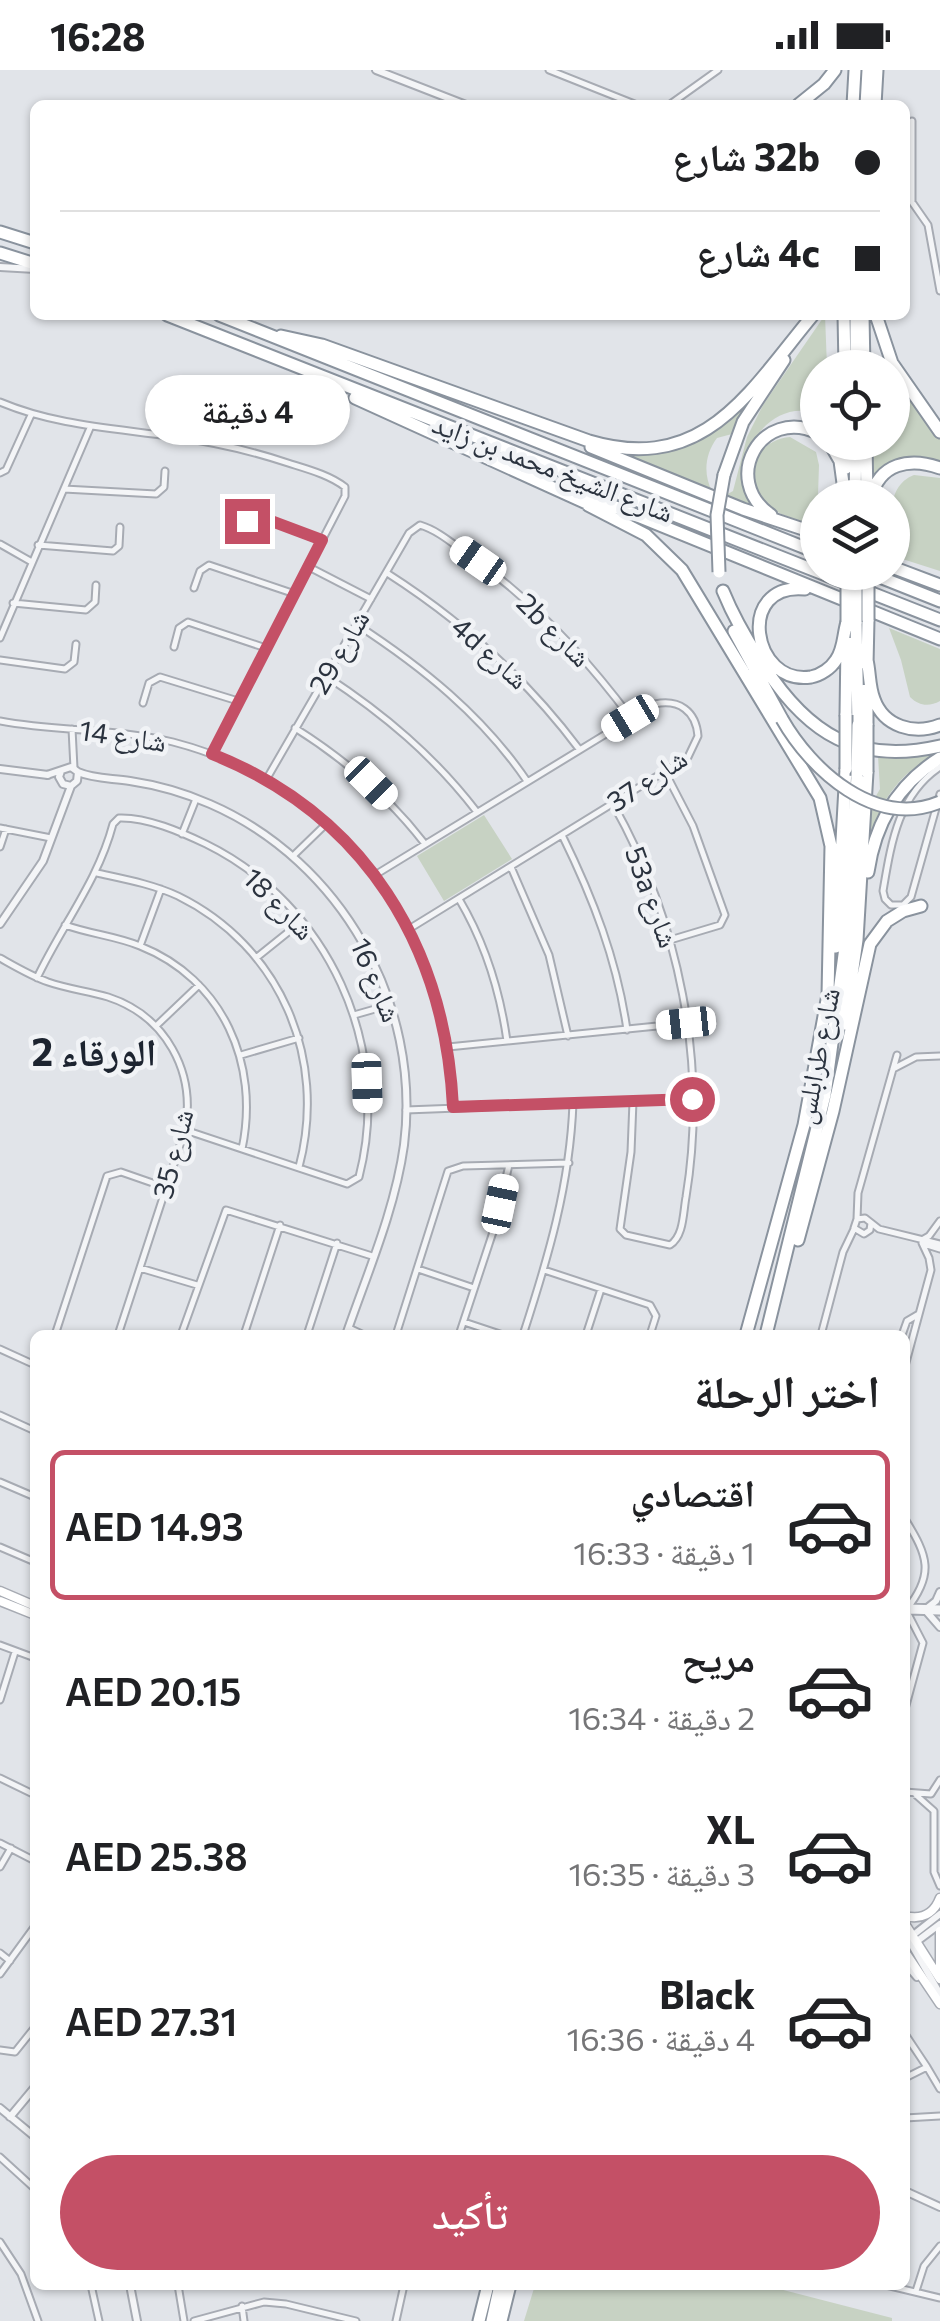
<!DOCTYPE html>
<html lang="ar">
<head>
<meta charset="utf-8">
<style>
	body { margin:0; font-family:Commissioner,"Noto Naskh Arabic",sans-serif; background:#f6f6f6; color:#202124; direction:rtl; height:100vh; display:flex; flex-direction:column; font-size:38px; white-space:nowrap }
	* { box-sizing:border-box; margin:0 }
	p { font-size:32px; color:#757577 }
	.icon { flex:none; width:55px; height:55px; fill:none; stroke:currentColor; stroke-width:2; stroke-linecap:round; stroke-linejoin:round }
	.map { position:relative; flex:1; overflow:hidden; direction:ltr }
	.side { position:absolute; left:30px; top:1260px; width:880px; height:960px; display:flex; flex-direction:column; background:#fff; border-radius:15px; box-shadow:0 2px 8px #0004; direction:rtl }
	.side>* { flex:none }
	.top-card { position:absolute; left:30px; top:30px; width:880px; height:220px; border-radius:15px; box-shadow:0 2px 8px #0004; direction:rtl; display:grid; align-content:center; height:220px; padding:0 30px; background:#fff }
	.fabs { position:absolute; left:800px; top:280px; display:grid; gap:20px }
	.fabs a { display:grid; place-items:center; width:110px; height:110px; border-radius:50%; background:#fff; box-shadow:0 2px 8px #0004; font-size:50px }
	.end { position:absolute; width:45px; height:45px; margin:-22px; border:12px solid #c45066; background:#fff; box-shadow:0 0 0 5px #fff }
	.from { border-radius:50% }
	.bubble { position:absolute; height:70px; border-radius:35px; background:#fff; box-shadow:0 2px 8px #0004; font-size:32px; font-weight:600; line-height:70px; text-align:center; direction:rtl }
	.car { position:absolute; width:30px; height:60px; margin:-30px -15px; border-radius:12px; box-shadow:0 0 8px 2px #0007; background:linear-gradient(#fff 24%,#345 0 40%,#fff 0 76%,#345 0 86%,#fff 0) }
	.top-card b { display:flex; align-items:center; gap:35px; height:95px; font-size:38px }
	.top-card b+b { border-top:2px solid #e0e0e0 }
	.top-card i { width:25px; height:25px; background:#202124 }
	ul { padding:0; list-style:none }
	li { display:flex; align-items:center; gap:30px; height:150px; margin:0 20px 15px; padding:0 10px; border:5px solid transparent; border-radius:15px }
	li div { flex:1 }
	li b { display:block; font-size:38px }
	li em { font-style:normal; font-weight:600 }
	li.current { border-color:#c45066 }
	li>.icon { width:90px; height:90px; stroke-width:1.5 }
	h2 { padding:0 30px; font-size:45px; line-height:120px }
	.primary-button { display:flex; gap:20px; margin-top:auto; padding:20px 30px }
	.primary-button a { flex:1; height:115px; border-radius:60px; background:#c45066; color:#fff; font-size:40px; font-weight:600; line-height:115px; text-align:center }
	.status { display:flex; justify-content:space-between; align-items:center; height:70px; padding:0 50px; background:#fff; direction:ltr }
	.status svg { height:28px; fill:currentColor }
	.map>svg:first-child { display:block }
</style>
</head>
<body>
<div class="status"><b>16:28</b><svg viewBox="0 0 49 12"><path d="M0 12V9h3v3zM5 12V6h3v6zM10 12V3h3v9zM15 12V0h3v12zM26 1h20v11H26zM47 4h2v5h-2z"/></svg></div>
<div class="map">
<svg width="940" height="2251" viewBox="0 0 940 2251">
	<rect width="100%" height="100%" fill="#e1e4e9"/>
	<path fill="#c7d2c3" d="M 825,245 L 827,297 L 818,298 L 817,344 C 770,325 722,393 755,437 L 726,425 L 733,421 L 747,367 L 763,335 Z
		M 893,303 L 940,369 L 940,392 C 909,384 890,388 870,413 L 870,373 L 892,372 Z
		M 763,309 L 732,364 L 717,368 C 705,384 703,404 712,421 L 607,380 C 689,390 713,369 763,309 Z
		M 790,367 L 816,382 L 819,395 L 817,456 C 803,451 783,447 771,438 C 739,416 752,370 790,367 Z
		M 914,405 L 940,408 L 940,501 L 893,486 C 892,458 883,417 914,405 Z
		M 889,558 L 940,579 L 940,631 C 929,637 919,636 910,627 L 901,590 Z
		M 940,680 C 932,689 917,695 907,704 C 883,726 873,753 866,784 L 869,738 L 880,719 L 878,686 Z
		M 484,745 L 512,789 L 444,831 L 417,786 Z
		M 535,2215 L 764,2215 L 892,2248 L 892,2251 L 524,2251 Z"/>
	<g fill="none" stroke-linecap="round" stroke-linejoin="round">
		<defs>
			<path id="minor" d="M 549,0 L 637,35
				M 669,35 L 718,0
				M 912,51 L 912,132 L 928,155 L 940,221
				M 0,332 C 57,356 115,358 175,367 C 213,372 252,381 288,393 C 307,399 330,405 345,417 L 345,426 L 212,683
				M 0,403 L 6,400 L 31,345
				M 64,419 L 156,424 L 164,417 L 165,401
				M 240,469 L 247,451 L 258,446 L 322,471
				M 0,474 L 30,491
				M 38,475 L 113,481 L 119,476 L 120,457
				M 309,497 L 371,529
				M 387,503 C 462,551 525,607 579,679
				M 194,518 L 200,501 L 209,495 L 295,524
				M 13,533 L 86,540 L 95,532 L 96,515
				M 356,554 C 422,597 482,645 527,711
				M 0,568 L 90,358
				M 174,577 L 179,558 L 188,552 L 266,578
				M 0,590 L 65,599 L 74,592 L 76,574
				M 326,606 C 384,644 434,686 477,742
				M 143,633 L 149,613 L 160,607 L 238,631
				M 0,651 C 58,662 116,658 173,672 C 346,717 445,864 453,1037
				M 295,658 C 346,690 388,726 425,774
				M 72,659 L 74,698
				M 940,697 C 898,725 891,774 883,821 L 885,829 L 891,835 L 903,835 L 911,827 L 940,724
				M 665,702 L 693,756 L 725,845 L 720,855 L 670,870
				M 266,710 L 409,463 L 420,455 C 437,460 452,473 466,483 C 531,528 584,585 631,648
				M 613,734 C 679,851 708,993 686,1127 C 683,1143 684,1166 670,1175 L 626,1165 L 620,1159 L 631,1082 L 633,1031
				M 0,758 L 51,768
				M 182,764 L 196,729
				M 562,765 C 593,828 617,890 627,960
				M 0,777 L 6,759
				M 293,786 L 326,754
				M 511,797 L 549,885 L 568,966
				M 97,803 C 124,809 152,814 178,826 C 280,876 328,988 299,1097
				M 375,805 L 655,634 C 679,629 696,641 698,666 L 688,687 L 409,859
				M 459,829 C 485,873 500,921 507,971
				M 65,855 C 90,864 116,866 140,876 C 223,909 260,994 242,1079
				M 140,876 L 161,819
				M 0,888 C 16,897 31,906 48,912 C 68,919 88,921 108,927 C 166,946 196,1002 185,1060 L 118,1265
				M 256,888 L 302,851
				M 37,908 C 62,855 98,811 113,754 L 119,748 C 147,747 181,762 206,774 C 328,834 393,976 359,1107 L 347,1114 L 185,1060
				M 354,945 L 389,935
				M 156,956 L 199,915
				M 448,977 L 687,953
				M 241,985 L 299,968
				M 893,999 L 916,987 L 940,986
				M 406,1040 L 692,1029
				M 857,1149 L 858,1123 L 897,985
				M 871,1153 L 870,1160 L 864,1164 L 854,1158 L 857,1149 L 865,1148 L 879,1159 L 940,1174
				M 922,1170 L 929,1166 L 940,1151
				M 924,1174 L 940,1179
				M 140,1198 L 197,1215
				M 418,1199 L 474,1218
				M 544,1200 L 650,1235 L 656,1246 L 650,1265
				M 464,1252 L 503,1265
				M 349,1258 L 364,1265
				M 55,1265 L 107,1106 L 121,1102 L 167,1118
				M 181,1265 L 226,1140 L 372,1186
				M 244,1265 L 280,1155
				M 307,1265 L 337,1173
				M 396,1265 L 448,1101 L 463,1096 L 569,1093
				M 459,1265 L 493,1162 L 509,1095
				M 523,1265 C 548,1188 570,1115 573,1033
				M 586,1265 L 601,1219
				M 821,1265 L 843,1182 L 854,1159
				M 902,1265 L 907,1251 L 919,1244
				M 0,1279 L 35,1295
				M 905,1296 L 931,1200 L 929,1188 L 922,1173
				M 0,1345 L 35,1361
				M 0,1412 L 35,1427
				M 905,1449 C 928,1486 935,1504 906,1540 L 923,1573 L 905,1639
				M 0,1477 L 35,1492
				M 908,1537 L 940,1538
				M 908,1541 L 940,1542
				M 0,1575 L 35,1588
				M 0,1630 L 15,1582
				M 0,1708 L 35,1725
				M 905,1722 L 931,1724 L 940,1710
				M 916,1725 L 934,1741 L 934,1802 L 940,1816
				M 0,1773 L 35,1791
				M 0,1797 L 11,1778
				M 0,1883 L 10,1891
				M 0,1904 L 35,1856
				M 905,1964 L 927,1997 L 905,2008
				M 0,1980 L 15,1982 L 35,1957
				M 927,1997 L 940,2019
				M 905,2048 L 940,2046
				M 0,2087 L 35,2119
				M 0,2172 L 21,2204 L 38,2251
				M 91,2215 L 99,2251
				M 178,2215 L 184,2251
				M 886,2215 L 940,2228
				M 916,2221 L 924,2196 L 940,2176
				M 242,2236 L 244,2251
				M 194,2251 L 264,2232 L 286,2234 L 356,2251
				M 396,2251 L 404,2215"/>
			<path id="tertiary" d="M 376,0 L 466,35
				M 0,197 L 35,199
				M 0,699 L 48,705
				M 78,702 C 94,709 112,708 130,711 C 157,715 185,723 210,734 C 341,791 422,934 404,1075 C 395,1140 367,1204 346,1265
				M 47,705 L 71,697 L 78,702 L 77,711 L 71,716 L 63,714 L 59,707 L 61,701
				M 0,854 L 43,791 L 71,716
				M 926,1539 L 936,1531 L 940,1522
				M 927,1542 L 940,1557
				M 940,1844 L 912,1866 L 910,1872 L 940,1924
				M 905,1868 L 916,1872 L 940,1854
				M 905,1893 L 917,1907
				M 0,2038 L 35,2067
				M 10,2047 L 35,2017
				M 905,2121 L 940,2137
				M 130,2215 L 137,2251"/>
			<path id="secondary" d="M 0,1521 L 35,1536
				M 0,1531 L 35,1545
				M 905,1846 C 921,1850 934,1844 940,1828
				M 905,1854 L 940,1909
				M 940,1861 L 940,1898
				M 905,1882 L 940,1934"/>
			<path id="motorway" d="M 798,35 L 824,14 L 835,0
				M 853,35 L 855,0
				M 866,35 L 868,0
				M 875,35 L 877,0
				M 0,162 L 35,173
				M 0,183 L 35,194
				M 167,245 L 940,550
				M 219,245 L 818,483
				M 844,245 L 845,298
				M 863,245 L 864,298
				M 876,245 L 892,293 L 940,362
				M 281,266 L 322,275 L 589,371 C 704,405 749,322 813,245
				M 856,298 L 856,245
				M 355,328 L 593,436
				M 829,372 L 840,391 L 845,428
				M 846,372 L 846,398
				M 866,372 L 867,428
				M 591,377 L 743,439 L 818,464
				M 724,405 L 743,352 L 784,290
				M 586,425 L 940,569
				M 855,428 L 856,372
				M 871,428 C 879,393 910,387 940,398
				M 588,435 L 646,465 L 682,500 L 820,728 L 831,776 L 828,925
				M 771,445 C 720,410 761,336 818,363
				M 892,497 L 940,515
				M 867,502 L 940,531
				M 805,519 C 735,512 752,616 811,607 C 821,605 831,598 836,590 C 844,579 843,565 847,552
				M 723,521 C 734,548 748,572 764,596 C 808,664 857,695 940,676
				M 856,552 L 858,655
				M 734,561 L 782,649
				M 867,590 C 870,603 869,617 874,629 C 884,657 914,665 940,655
				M 867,595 L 868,550
				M 846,645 L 847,572
				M 867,655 L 867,619
				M 868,802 C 875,753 898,714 940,688
				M 836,877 L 846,699
				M 845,954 L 857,870 L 867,702
				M 798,1170 L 833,1041 L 870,874 L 887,851 L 903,841 L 921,836
				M 746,1265 L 804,1055 L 829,919
				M 766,1265 L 825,1025 L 846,870 L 857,706
				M 479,2251 L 488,2215
				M 492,2251 L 500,2215
				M 501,2251 L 510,2215"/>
		</defs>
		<use href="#minor" stroke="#a7abb3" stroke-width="9"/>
		<use href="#tertiary" stroke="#a7abb3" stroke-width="10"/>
		<use href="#secondary" stroke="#a7abb3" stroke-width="11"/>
		<use href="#motorway" stroke="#8a939e" stroke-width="15"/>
		<use href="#minor" stroke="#f4f5f7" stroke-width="5"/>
		<use href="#tertiary" stroke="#f4f5f7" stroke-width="6"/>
		<use href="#secondary" stroke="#fff" stroke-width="8"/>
		<use href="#motorway" stroke="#fff" stroke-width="11"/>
		<defs>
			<path id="motorway-bridge" d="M 719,502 L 717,445 L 724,405
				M 847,502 L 847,552
				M 856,502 L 856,552
				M 868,502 L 868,550
				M 782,649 C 811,700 875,759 940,732
				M 846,699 L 846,645
				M 867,702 L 867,655
				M 857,706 L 858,655"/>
		</defs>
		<use href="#motorway-bridge" stroke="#8a939e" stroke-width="15" stroke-linecap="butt"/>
		<use href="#motorway-bridge" stroke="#fff" stroke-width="11"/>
	</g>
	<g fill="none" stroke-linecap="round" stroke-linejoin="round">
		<path stroke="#c45066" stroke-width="12" d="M 247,451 L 258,446 L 322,470 L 212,684 C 365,745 445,876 453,1037 L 692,1029"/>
	</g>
	<g text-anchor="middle" stroke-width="9" stroke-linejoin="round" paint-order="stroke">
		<g font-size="28" fill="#2b333f" stroke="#f1f3f6">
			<text transform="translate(553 398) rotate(21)" y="10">شارع الشيخ محمد بن زايد</text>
			<text transform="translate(554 560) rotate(45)" y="10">2b شارع</text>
			<text transform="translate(339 582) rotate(-60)" y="10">شارع 29</text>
			<text transform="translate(490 583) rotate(42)" y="10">4d شارع</text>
			<text transform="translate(123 666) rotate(8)" y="10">شارع 14</text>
			<text transform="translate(647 710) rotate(-34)" y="10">شارع 37</text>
			<text transform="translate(652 827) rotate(70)" y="10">53a شارع</text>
			<text transform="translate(279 834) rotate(45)" y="10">شارع 18</text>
			<text transform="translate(376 910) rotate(67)" y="10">شارع 16</text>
			<text transform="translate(817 986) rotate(-79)" y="10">شارع طرابلس</text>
			<text transform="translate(173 1084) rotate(-76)" y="10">شارع 35</text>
		</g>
		<g font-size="38" font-weight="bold" fill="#1d2430" stroke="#f1f3f6">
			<text x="94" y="996">الورقاء 2</text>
		</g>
	</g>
</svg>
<div class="fabs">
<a><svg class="icon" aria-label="locate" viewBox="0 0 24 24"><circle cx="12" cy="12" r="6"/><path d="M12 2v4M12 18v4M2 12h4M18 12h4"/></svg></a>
<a><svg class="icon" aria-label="layers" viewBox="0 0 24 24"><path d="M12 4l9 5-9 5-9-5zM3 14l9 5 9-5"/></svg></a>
</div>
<i class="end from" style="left:692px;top:1029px"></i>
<i class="end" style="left:247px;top:451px"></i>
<div class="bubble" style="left:145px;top:305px;width:205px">4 دقيقة</div>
<i class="car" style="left:478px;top:491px;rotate:305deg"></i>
<i class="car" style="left:630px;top:648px;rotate:239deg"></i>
<i class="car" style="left:371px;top:713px;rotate:135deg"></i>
<i class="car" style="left:686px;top:953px;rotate:264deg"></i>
<i class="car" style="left:367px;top:1013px;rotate:178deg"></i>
<i class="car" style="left:500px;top:1134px;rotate:12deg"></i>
<div class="top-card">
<b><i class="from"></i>32b شارع</b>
<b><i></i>4c شارع</b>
</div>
<section class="side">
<h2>اختر الرحلة</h2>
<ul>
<li class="current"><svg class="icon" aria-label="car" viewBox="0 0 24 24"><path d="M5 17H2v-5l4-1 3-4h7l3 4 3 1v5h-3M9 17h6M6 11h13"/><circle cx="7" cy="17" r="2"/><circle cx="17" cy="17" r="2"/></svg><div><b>اقتصادي</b><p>1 دقيقة · 16:33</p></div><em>AED 14.93</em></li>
<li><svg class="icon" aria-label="car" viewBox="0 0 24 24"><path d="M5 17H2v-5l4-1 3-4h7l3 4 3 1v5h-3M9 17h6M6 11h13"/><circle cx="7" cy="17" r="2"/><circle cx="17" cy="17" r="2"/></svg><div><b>مريح</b><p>2 دقيقة · 16:34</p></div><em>AED 20.15</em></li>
<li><svg class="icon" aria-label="car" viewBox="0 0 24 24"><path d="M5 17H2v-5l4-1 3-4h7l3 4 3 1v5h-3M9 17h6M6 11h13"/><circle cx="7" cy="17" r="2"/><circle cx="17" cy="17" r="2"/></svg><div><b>XL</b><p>3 دقيقة · 16:35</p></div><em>AED 25.38</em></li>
<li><svg class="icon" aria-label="car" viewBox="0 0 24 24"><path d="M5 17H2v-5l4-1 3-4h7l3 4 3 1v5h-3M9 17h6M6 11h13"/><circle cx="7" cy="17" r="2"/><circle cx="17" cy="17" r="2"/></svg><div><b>Black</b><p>4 دقيقة · 16:36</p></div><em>AED 27.31</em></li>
</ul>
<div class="primary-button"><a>تأكيد</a></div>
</section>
</div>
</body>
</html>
